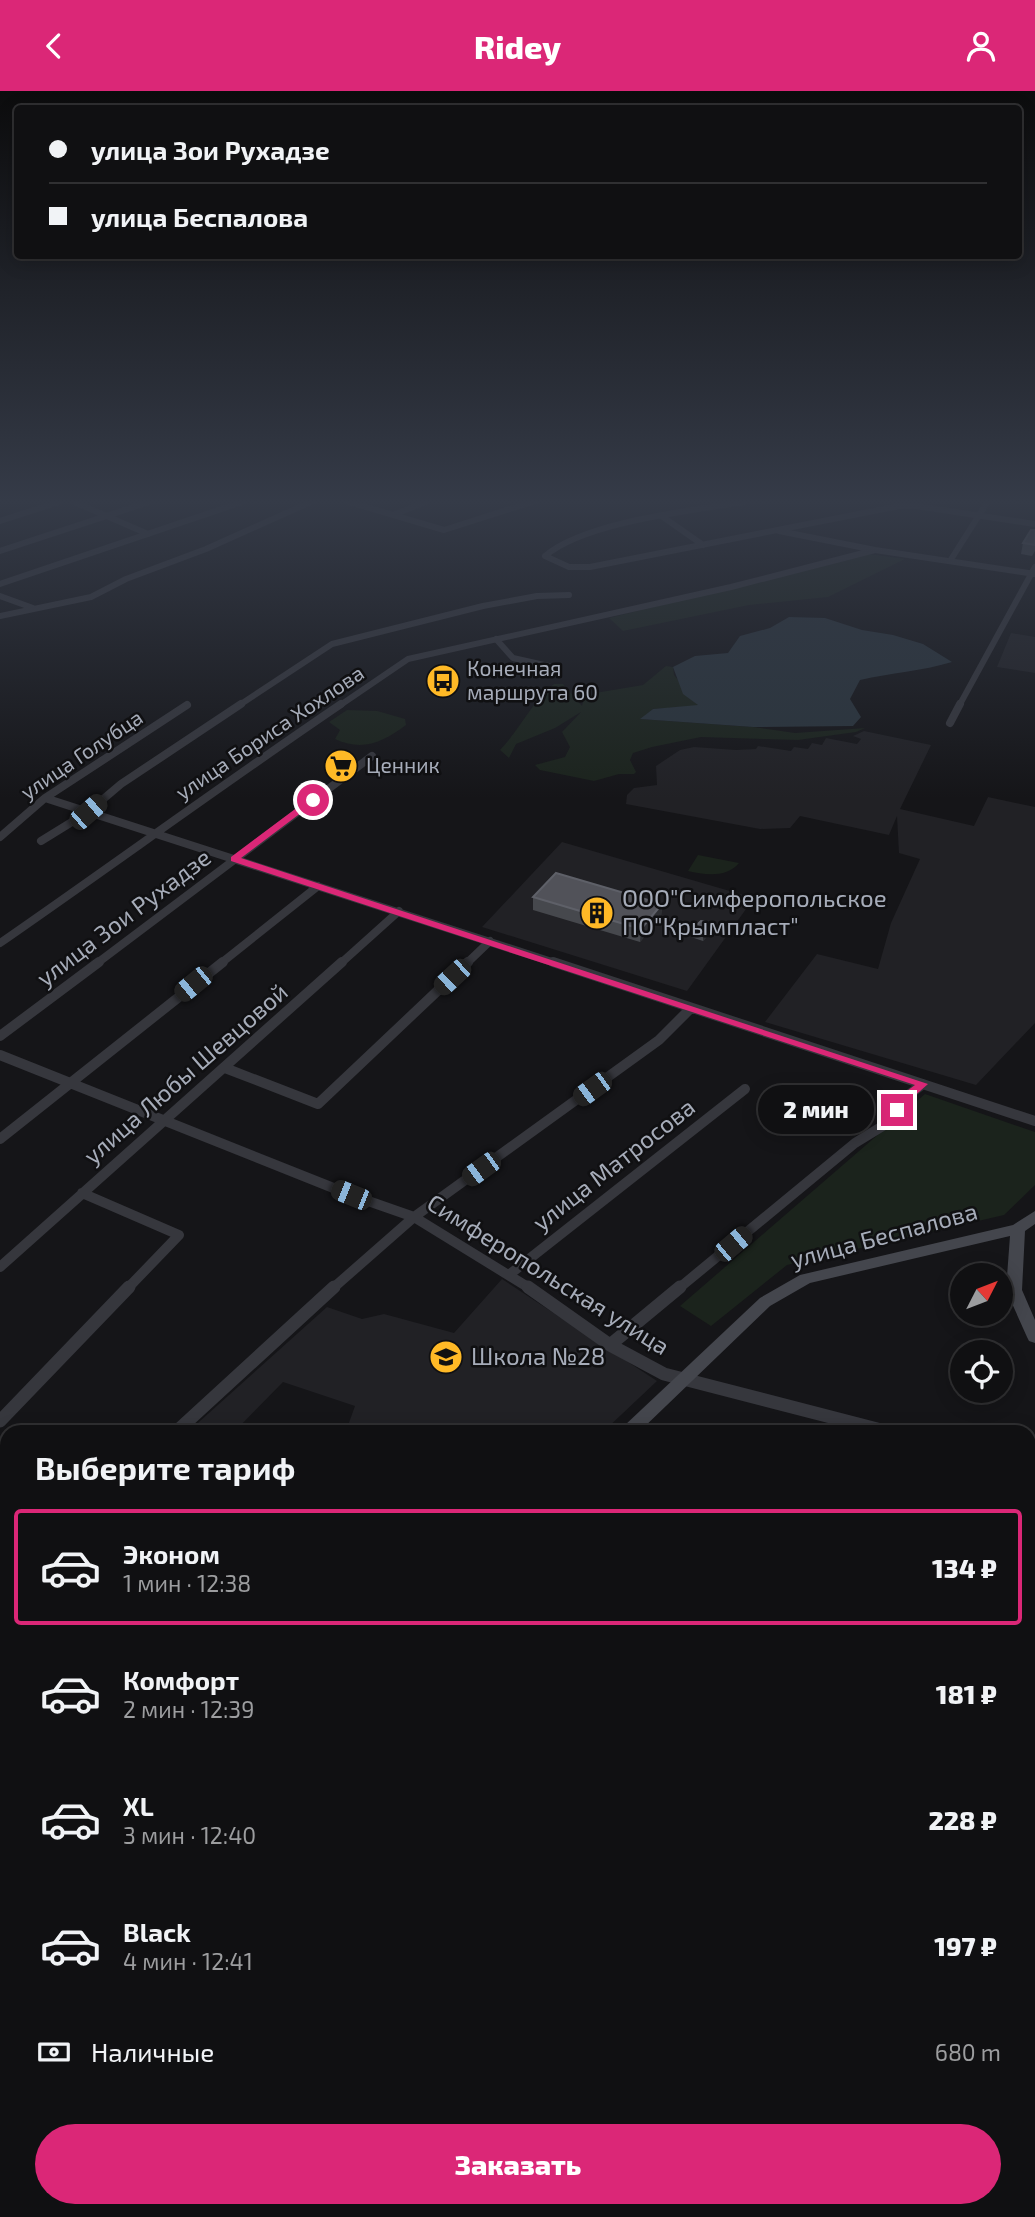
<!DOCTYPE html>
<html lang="ru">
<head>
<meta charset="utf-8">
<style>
	body { margin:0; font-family:"Exo 2",sans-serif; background:#19191b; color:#f1f3f6; height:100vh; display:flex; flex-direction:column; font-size:26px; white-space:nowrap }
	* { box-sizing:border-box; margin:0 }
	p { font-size:23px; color:#9c9d9f }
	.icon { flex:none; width:38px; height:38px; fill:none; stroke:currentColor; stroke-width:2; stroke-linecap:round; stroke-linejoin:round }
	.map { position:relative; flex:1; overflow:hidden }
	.details { position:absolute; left:0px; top:1334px; width:1036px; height:793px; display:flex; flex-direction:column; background:#101012; border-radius:21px 21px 0 0; box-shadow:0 4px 18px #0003,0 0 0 2px #303032 }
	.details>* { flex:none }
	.banner { position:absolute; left:14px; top:14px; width:1008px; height:154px; border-radius:7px; box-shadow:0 4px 18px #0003,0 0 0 2px #303032; display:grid; align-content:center; height:154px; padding:0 35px; background:#101012 }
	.needle { width:46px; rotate:48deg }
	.tools { position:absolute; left:950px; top:1172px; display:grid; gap:14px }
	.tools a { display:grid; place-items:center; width:63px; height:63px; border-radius:50%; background:#101012; box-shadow:0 4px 18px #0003,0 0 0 2px #303032; font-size:35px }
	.end { position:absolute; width:32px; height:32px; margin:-16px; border:9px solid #db2777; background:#fff; box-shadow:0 0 0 4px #fff }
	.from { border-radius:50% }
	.bubble { position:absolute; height:49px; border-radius:24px; background:#101012; box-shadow:0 4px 18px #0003,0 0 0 2px #303032; font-size:23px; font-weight:800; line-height:49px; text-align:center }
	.car { position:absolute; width:21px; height:42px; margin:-21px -10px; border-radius:9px; box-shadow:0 0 5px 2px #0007; background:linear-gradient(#222 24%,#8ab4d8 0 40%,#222 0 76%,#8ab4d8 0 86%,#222 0) }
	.banner b { display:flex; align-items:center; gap:24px; height:66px; font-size:26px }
	.banner b+b { border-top:2px solid #303032 }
	.banner i { width:18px; height:18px; background:#f1f3f6 }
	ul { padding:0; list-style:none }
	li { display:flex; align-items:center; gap:21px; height:116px; margin:0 14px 10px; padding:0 21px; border:4px solid transparent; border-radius:7px }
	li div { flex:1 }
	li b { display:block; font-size:26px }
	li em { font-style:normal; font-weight:800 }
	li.selected { border-color:#db2777 }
	li>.icon { width:63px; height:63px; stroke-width:1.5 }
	h2 { padding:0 35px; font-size:32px; line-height:84px }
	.pay { display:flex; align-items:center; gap:18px; height:77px; padding:0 35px; font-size:26px }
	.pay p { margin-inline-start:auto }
	.cta { display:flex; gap:14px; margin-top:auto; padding:14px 35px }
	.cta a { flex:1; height:80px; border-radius:42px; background:#db2777; color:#fff; font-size:28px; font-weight:800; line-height:80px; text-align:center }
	header { display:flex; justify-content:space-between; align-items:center; height:91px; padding:0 35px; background:#db2777; color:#fff; font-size:32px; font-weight:800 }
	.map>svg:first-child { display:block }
</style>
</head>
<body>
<header><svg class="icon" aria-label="back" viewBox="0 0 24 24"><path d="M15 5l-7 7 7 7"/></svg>Ridey<svg class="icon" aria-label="person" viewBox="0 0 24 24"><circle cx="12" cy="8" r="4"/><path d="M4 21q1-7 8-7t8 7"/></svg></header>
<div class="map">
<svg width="1035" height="2126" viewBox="0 0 1035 2126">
	<rect width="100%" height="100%" fill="#151518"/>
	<path fill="#212125" d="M 1011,542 L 1035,546 L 1035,582 L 997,576 Z
		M 864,640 L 931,654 L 900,718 L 974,735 L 988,706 L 1035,716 L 1035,932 L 976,994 L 765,931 L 817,863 L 878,878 L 891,832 L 920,768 L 899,762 L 897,725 L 889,744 L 800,725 L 790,737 L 760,738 L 626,713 L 627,704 L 634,697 L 657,694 L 656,675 L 680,659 L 694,656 L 736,659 L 756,658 L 758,655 L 791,660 L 794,656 L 808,658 L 812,652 L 822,654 L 826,647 L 857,653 L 861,648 L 853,645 Z
		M 562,751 L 716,796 L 754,807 L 687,900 L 482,836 Z
		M 502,1188 L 657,1290 L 604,1340 L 346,1340 L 355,1315 L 283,1291 L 235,1340 L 189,1340 L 327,1216 L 362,1228 L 384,1223 L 454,1242 Z"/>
	<path fill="#1b231c" d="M 869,463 L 905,468 L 828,506 L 749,514 L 623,540 L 609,527 Z
		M 666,575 L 673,576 L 674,584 L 699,615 L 653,618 L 641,628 L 753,636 L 795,642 L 865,637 L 856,641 L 798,649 L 701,646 L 652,656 L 633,662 L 630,669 L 636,681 L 634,683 L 619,683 L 594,690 L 540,679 L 535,674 L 565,666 L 570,656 L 562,641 L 581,621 L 555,637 L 516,653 L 509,667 L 500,659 C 521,637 530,613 554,593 L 563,593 L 582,615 L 584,608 L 595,602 L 643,594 Z
		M 347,619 L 377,620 L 405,628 L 406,634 C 383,651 363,661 335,648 L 340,639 L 329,631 Z
		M 698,764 L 739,772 C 727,787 705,784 688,780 Z
		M 925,1003 L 1035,1041 L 1035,1094 L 1004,1124 L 787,1174 L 711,1235 L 680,1215 Z"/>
	<path fill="#2a343c" d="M 789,526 L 825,527 L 862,539 L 893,544 L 923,553 L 952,571 C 922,580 891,582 860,589 L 850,608 L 861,626 L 853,635 L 753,636 L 640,628 L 653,618 L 698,614 L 683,603 L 673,576 L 695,565 L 728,562 L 740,545 L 770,537 Z"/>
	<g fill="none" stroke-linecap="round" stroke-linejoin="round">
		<path stroke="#36373d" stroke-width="6" d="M 72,410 L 148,443
			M 346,410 L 444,439 L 535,410
			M 750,410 C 696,419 586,430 545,465 L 569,476 L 590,476 L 899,415 L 916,415 L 1035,433
			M 393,424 L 428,410
			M 663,426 L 703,454
			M 0,430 L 62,410
			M 779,440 L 875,459 L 1035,483
			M 0,460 L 152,410
			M 950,470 L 988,410
			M 0,493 L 245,410
			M 0,505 L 33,517
			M 0,525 L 91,506 L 126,488 L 206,458 L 313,410
			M 496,548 L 513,567 L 553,576
			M 238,615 L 332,553 L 483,515 L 537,505 L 569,504
			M 339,615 L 408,568 L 731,496 L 875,459
			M 959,615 L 1035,476"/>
		<path stroke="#36373d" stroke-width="8" d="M 950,632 L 960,613
			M 45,707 L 558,873
			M 0,746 L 45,707 L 187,614
			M 41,750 L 88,721 L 121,693 L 241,613
			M 0,852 C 114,773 226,691 341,613
			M 96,873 L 372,665
			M 220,873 L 318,795
			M 340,873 L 399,820
			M 466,873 L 490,850"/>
		<path stroke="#36373d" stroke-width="10" d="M 553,871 L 1035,1030
			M 0,945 L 99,871
			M 0,964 L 351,1104 L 414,1126 L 531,1198
			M 225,977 L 318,1013 L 468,871
			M 0,1048 L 223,871
			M 82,1102 L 179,1144 L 127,1198
			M 0,1176 L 342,871
			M 510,1183 L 745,998
			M 332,1198 L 414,1126 L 659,949 L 691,917
			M 678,1198 L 855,1052 L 886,1033 L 907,1005 L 923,993"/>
		<path stroke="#36373d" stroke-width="13" d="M 528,1196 L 610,1254 L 664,1283 L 885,1340
			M 610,1254 L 680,1196
			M 0,1330 L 129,1196
			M 177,1340 L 334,1196
			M 1029,1381 L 1035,1383
			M 0,1428 L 7,1433
			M 0,1478 L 7,1470
			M 1029,1595 L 1035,1597"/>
		<path stroke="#36373d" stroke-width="17" d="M 1029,1820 L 1035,1822
			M 1029,2066 L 1035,2070
			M 689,2119 L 697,2126"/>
		<path fill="#44464d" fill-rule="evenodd" d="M 1035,1120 L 1035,1133 L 1025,1140 L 1022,1199 L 1035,1229 L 1035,1252 L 1029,1250 L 1027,1246 L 1006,1199 L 1010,1145 L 810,1192 L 770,1215 L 640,1340 L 622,1340 L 624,1335 L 760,1207 L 800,1184 L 1013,1134 Z
			M 7,1901 L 7,1927 L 0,1930 L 0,1904 Z
			M 328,2119 L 355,2119 L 358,2126 L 331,2126 Z"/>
	</g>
	<path fill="#46484d" d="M 1035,439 L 1035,460 L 1032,465 L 1021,463 L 1023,452 Z
		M 533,806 L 662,813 L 661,826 L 640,851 L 533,819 Z
		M 713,833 L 712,840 L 703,850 L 691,846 L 691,839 Z"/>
	<path fill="#2e2f33" d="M 662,813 L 661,826 L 640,851 L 641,838 Z
		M 713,833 L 712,840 L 703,850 L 703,843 Z"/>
	<path fill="#515259" stroke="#5e6068" stroke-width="2" d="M 1031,439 L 1035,439 L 1035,454 L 1023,452 Z
		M 556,782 L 662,813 L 641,838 L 533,806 Z
		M 701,830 L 713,833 L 703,843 L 691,839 Z"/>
	<linearGradient id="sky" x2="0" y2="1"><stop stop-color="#0c0c0d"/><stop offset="0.58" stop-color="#353b48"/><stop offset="1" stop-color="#353b48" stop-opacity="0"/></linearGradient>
	<rect width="1035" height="708" fill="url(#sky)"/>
	<path fill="#db2777" d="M 310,707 L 318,709 L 241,767 L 928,993 L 911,1008 L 900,1022 L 893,1022 L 891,1019 L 903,1003 L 915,994 L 231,770 L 231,766 Z"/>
	<defs>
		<symbol id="bus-disc" viewBox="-11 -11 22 22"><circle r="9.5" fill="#ffb926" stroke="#101012"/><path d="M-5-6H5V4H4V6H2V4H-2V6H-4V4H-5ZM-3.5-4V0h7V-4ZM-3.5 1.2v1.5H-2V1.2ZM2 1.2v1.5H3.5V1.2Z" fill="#111"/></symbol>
		<symbol id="supermarket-disc" viewBox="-11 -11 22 22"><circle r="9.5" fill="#ffb926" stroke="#101012"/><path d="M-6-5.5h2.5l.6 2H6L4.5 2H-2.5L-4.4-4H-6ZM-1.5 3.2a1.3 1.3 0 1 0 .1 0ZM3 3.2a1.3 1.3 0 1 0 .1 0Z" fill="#111"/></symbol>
		<symbol id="building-disc" viewBox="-11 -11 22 22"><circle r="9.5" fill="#ffb926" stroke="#101012"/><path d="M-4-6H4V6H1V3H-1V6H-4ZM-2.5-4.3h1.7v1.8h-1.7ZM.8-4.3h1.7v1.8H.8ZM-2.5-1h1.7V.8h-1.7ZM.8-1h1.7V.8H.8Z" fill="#111"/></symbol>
		<symbol id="school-disc" viewBox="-11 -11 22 22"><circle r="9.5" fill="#ffb926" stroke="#101012"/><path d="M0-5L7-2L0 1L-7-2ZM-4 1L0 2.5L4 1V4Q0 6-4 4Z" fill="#111"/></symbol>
	</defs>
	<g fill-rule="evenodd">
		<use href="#bus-disc" x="424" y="571" width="38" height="38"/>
		<use href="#supermarket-disc" x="322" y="656" width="38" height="38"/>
		<use href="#building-disc" x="578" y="803" width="38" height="38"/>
		<use href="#school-disc" x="427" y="1247" width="38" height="38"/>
	</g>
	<g text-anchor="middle" stroke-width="5" stroke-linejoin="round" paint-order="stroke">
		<g font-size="21" fill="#a6acb9" stroke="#101012" text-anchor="start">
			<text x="467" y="585">Конечная<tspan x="467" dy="24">маршрута 60</tspan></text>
			<text x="366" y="682">Ценник</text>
		</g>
		<g font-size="21" fill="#a6acb9" stroke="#101012">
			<text transform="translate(270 642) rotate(-34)" y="7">улица Бориса Хохлова</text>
			<text transform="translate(82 664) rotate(-34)" y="7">улица Голубца</text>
		</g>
		<g font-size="24" fill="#a6acb9" stroke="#101012" text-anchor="start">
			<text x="622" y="816">ООО"Симферопольское<tspan x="622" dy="28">ПО"Крымпласт"</tspan></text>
			<text x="471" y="1274">Школа №28</text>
		</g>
		<g font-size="24" fill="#a6acb9" stroke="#101012">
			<text transform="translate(124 827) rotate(-37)" y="8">улица Зои Рухадзе</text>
			<text transform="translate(186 983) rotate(-41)" y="8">улица Любы Шевцовой</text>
			<text transform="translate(614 1074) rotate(-38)" y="8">улица Матросова</text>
			<text transform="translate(884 1145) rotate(-15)" y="8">улица Беспалова</text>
			<text transform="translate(548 1184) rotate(32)" y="8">Симферопольская улица</text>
		</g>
	</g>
</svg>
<div class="tools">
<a><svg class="needle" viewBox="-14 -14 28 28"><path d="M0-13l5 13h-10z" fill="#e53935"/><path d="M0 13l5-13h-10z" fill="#9c9d9f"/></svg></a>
<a><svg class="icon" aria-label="locate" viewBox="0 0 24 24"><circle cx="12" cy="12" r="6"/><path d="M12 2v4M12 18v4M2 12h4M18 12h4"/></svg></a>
</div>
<i class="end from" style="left:313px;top:709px"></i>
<i class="end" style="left:897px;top:1019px"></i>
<div class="bubble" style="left:758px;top:994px;width:116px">2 мин</div>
<i class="car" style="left:88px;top:721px;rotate:49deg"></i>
<i class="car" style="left:452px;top:886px;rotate:227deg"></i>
<i class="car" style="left:193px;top:893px;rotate:231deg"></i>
<i class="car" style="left:592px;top:998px;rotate:234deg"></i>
<i class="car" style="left:481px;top:1078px;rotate:234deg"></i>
<i class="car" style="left:351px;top:1104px;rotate:292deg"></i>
<i class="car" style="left:733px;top:1153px;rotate:50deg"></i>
<div class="banner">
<b><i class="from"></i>улица Зои Рухадзе</b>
<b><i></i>улица Беспалова</b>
</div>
<section class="details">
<h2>Выберите тариф</h2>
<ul>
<li class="selected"><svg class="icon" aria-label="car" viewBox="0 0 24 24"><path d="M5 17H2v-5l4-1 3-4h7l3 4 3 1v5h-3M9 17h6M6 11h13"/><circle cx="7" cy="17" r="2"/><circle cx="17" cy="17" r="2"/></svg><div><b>Эконом</b><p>1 мин · 12:38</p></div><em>134 ₽</em></li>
<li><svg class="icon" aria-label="car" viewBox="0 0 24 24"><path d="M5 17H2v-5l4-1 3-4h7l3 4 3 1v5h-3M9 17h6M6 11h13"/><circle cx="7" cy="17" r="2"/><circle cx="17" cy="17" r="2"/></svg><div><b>Комфорт</b><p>2 мин · 12:39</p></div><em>181 ₽</em></li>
<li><svg class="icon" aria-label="car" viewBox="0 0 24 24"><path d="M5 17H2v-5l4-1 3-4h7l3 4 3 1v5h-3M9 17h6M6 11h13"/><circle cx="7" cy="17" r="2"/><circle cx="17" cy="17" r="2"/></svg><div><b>XL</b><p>3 мин · 12:40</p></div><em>228 ₽</em></li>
<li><svg class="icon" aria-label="car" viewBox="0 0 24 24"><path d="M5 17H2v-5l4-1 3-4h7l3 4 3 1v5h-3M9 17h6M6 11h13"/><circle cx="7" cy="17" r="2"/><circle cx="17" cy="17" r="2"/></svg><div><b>Black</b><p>4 мин · 12:41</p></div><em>197 ₽</em></li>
</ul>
<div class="pay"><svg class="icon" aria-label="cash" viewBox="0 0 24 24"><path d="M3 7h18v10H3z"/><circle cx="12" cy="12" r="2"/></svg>Наличные<p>680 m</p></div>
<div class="cta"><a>Заказать</a></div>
</section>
</div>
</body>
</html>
